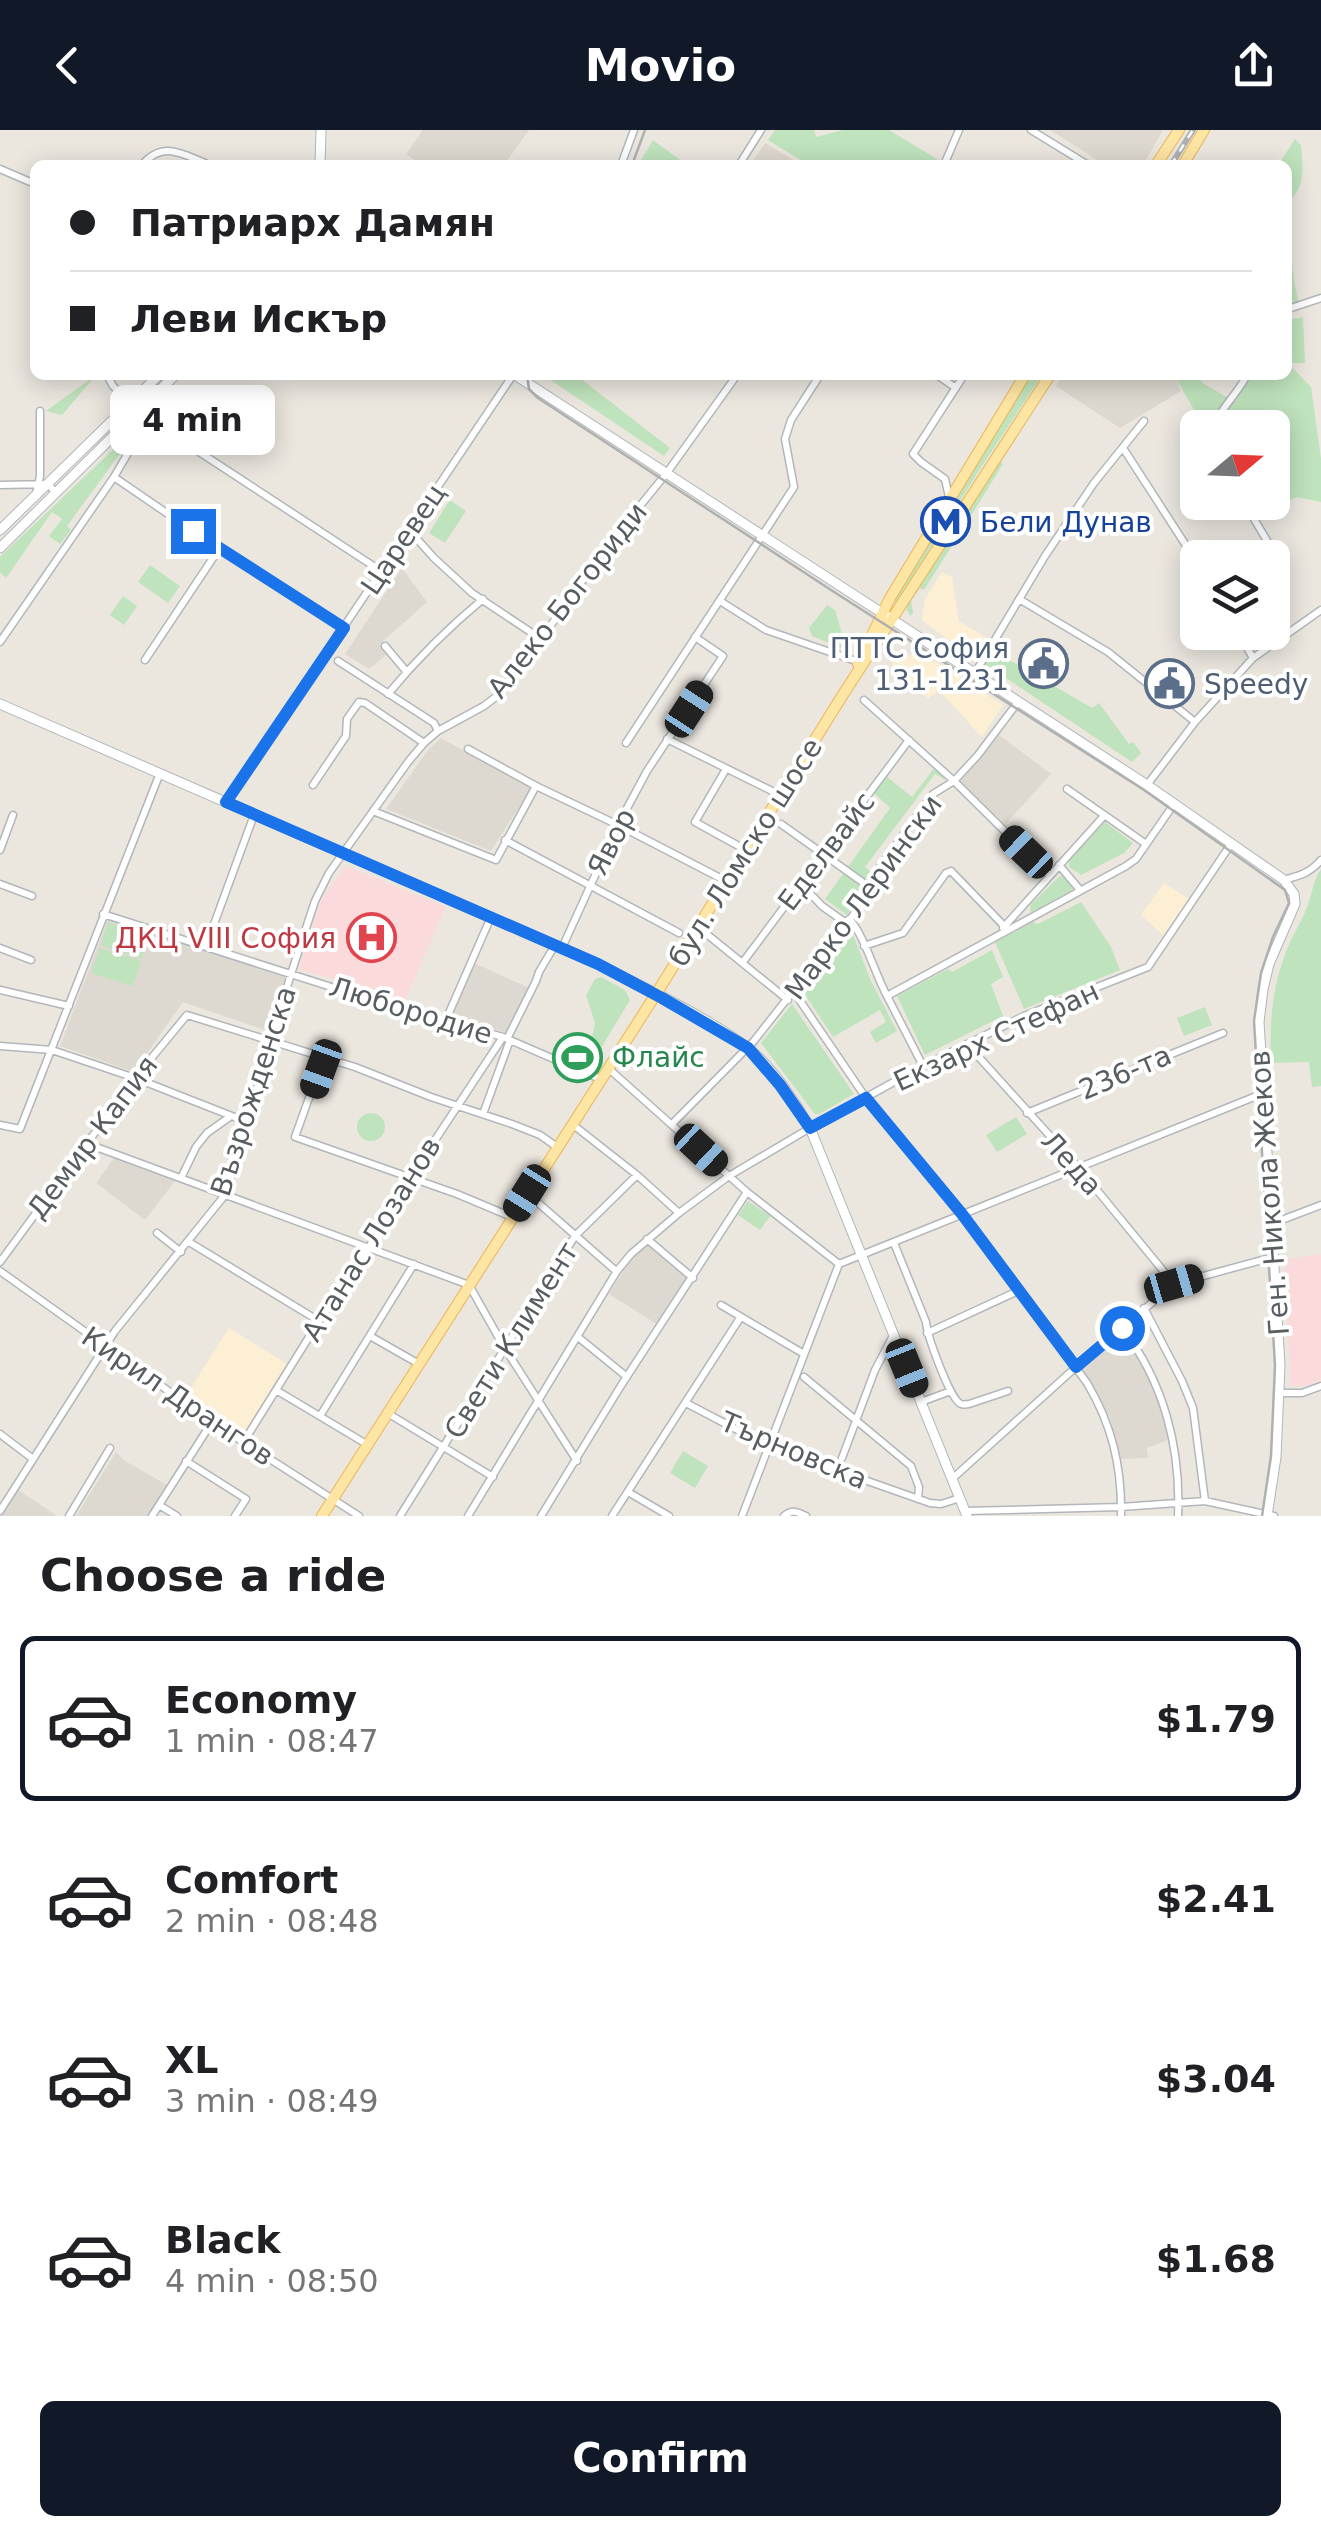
<!DOCTYPE html>
<html lang="en">
<head>
<meta charset="utf-8">
<style>
	body { margin:0; font-family:"DejaVu Sans",sans-serif; background:#f6f6f6; color:#202124; height:100vh; display:flex; flex-direction:column; font-size:38px; white-space:nowrap }
	* { box-sizing:border-box; margin:0 }
	p { font-size:32px; color:#757577 }
	.icon { flex:none; width:55px; height:55px; fill:none; stroke:currentColor; stroke-width:2; stroke-linecap:round; stroke-linejoin:round }
	.map { position:relative; height:1386px; overflow:hidden }
	.side { display:flex; flex-direction:column; background:#fff; flex:1 }
	.side>* { flex:none }
	.banner { position:absolute; left:30px; top:30px; width:1262px; height:220px; border-radius:15px; box-shadow:0 5px 25px #0003; display:grid; align-content:center; height:220px; padding:0 40px; background:#fff }
	.needle { width:65px; rotate:71deg }
	.buttons { position:absolute; left:1180px; top:280px; display:grid; gap:20px }
	.buttons a { display:grid; place-items:center; width:110px; height:110px; border-radius:15px; background:#fff; box-shadow:0 5px 25px #0003; font-size:50px }
	.end { position:absolute; width:45px; height:45px; margin:-22px; border:12px solid #1a73e8; background:#fff; box-shadow:0 0 0 5px #fff }
	.from { border-radius:50% }
	.bubble { position:absolute; height:70px; border-radius:15px; background:#fff; box-shadow:0 5px 25px #0003; font-size:32px; font-weight:800; line-height:70px; text-align:center }
	.car { position:absolute; width:30px; height:60px; margin:-30px -15px; border-radius:12px; box-shadow:0 0 8px 2px #0007; background:linear-gradient(#222 24%,#8ab4d8 0 40%,#222 0 76%,#8ab4d8 0 86%,#222 0) }
	.banner b { display:flex; align-items:center; gap:35px; height:95px; font-size:38px }
	.banner b+b { border-top:2px solid #e0e0e0 }
	.banner i { width:25px; height:25px; background:#202124 }
	ul { padding:0; list-style:none }
	li { display:flex; align-items:center; gap:30px; height:165px; margin:0 20px 15px; padding:0 20px; border:5px solid transparent; border-radius:15px }
	li div { flex:1 }
	li b { display:block; font-size:38px }
	li em { font-style:normal; font-weight:800 }
	li.selected { border-color:#111827 }
	li>.icon { width:90px; height:90px; stroke-width:1.5 }
	h2 { padding:0 40px; font-size:45px; line-height:120px }
	.primary-button { display:flex; gap:20px; margin-top:auto; padding:20px 40px }
	.primary-button a { flex:1; height:115px; border-radius:15px; background:#111827; color:#fff; font-size:40px; font-weight:800; line-height:115px; text-align:center }
	header { display:flex; justify-content:space-between; align-items:center; height:130px; padding:0 40px; background:#111827; color:#fff; font-size:45px; font-weight:800 }
	.map>svg:first-child { display:block }
</style>
</head>
<body>
<header><svg class="icon" aria-label="back" viewBox="0 0 24 24"><path d="M15 5l-7 7 7 7"/></svg>Movio<svg class="icon" aria-label="share" viewBox="0 0 24 24"><path d="M12 15V3M7 8l5-5 5 5M5 13v7h14v-7"/></svg></header>
<div class="map">
<svg width="1321" height="1386" viewBox="0 0 1321 1386">
	<rect width="100%" height="100%" fill="#ebe7df"/>
	<path fill="#fcefd3" d="M 942,442 L 952,447 L 959,491 L 990,510 L 978,532 L 922,490 L 925,469 Z
		M 920,522 L 1003,575 L 982,607 L 939,560 L 928,569 L 892,534 L 894,530 Z
		M 1164,753 L 1189,769 L 1163,805 L 1141,785 Z
		M 229,1198 L 287,1234 L 245,1301 L 187,1264 Z"/>
	<path fill="#ddd9d0" d="M 423,0 L 529,0 L 504,35 L 422,35 L 406,24 Z
		M 1050,0 L 1163,0 L 1143,35 L 1105,35 Z
		M 765,13 L 802,35 L 750,35 Z
		M 1062,245 L 1174,245 L 1181,261 L 1120,298 L 1056,256 Z
		M 402,438 L 427,472 L 380,514 L 387,524 L 369,539 L 345,524 Z
		M 999,605 L 1051,644 L 1002,698 L 959,653 Z
		M 441,608 L 531,658 L 491,721 L 386,679 L 428,620 Z
		M 108,789 L 286,845 L 268,901 L 183,872 L 134,942 L 60,916 Z
		M 474,833 L 529,858 L 507,903 L 451,885 Z
		M 114,1028 L 175,1051 L 145,1090 L 96,1053 Z
		M 647,1114 L 689,1150 L 658,1195 L 609,1164 L 627,1135 Z
		M 1122,1205 L 1146,1240 L 1163,1285 L 1168,1310 L 1147,1318 L 1148,1328 L 1121,1329 L 1110,1288 L 1082,1239 Z
		M 116,1322 L 125,1331 L 167,1355 L 147,1386 L 76,1386 Z
		M 18,1360 L 38,1373 L 57,1386 L 2,1386 Z"/>
	<path fill="#fadada" d="M 346,736 L 446,777 L 405,871 L 299,839 L 322,768 Z
		M 1321,1124 L 1321,1250 L 1305,1256 L 1291,1256 L 1284,1129 Z"/>
	<path fill="#bfe3bc" d="M 775,0 L 814,0 L 816,7 L 843,0 L 889,0 L 937,29 L 934,35 L 809,35 L 768,10 Z
		M 1295,9 L 1301,15 C 1303,38 1306,57 1288,72 L 1288,35 L 1278,35 Z
		M 653,10 L 687,35 L 638,35 Z
		M 1288,85 L 1294,152 L 1299,174 L 1288,178 Z
		M 1303,187 L 1305,233 L 1293,233 L 1288,228 L 1288,190 Z
		M 1288,233 L 1311,257 L 1321,329 L 1321,372 L 1296,367 L 1260,388 L 1251,373 L 1272,372 L 1272,298 L 1204,297 L 1174,245 L 1204,245 L 1201,252 L 1235,272 L 1251,245 L 1288,245 Z
		M 96,245 L 62,285 L 46,281 Z
		M 543,245 L 583,245 L 581,249 L 670,318 L 664,326 Z
		M 1031,245 L 1042,245 L 980,339 L 897,472 L 893,472 Z
		M 141,293 L 139,303 L 123,325 L 119,325 L 67,396 L 71,400 L 60,414 L 49,406 L 62,389 L 52,382 L 6,448 L 0,442 L 0,427 Z
		M 999,331 L 1003,334 L 956,410 L 950,405 Z
		M 450,370 L 466,381 L 445,413 L 429,403 Z
		M 950,412 L 953,414 L 924,460 L 920,458 L 911,471 L 913,482 L 911,486 L 907,480 L 908,470 L 943,416 L 946,418 Z
		M 150,435 L 180,456 L 168,473 L 138,452 Z
		M 123,466 L 137,476 L 124,495 L 110,485 Z
		M 827,475 L 835,480 L 846,517 L 841,518 L 812,506 L 809,498 Z
		M 992,520 L 1092,578 L 1099,573 L 1129,614 L 1133,612 L 1141,623 L 1132,632 L 985,534 Z
		M 935,637 L 945,646 L 944,649 L 935,644 L 865,737 L 872,743 L 847,785 L 825,769 L 890,678 L 874,663 L 886,646 L 912,667 Z
		M 1105,692 L 1133,713 L 1124,723 L 1081,745 L 1069,737 L 1070,727 Z
		M 1321,739 L 1321,956 L 1312,957 L 1309,932 L 1271,933 C 1269,890 1273,849 1291,810 C 1295,801 1301,792 1305,782 C 1312,768 1312,752 1321,739 Z
		M 1060,746 L 1065,748 L 1074,759 L 1032,782 L 1030,781 L 1031,774 Z
		M 1081,772 L 1111,817 L 1120,840 L 1024,879 L 995,812 L 1033,792 L 1038,794 Z
		M 108,792 L 149,806 L 142,829 L 101,815 Z
		M 848,798 L 851,799 L 870,849 L 897,901 L 876,913 L 870,902 L 886,892 L 880,880 L 833,907 L 802,860 Z
		M 100,818 L 141,831 L 133,856 L 91,843 Z
		M 992,820 L 1003,847 L 991,854 L 1003,886 L 925,925 L 897,866 L 948,839 L 952,842 Z
		M 601,847 L 625,860 L 630,870 L 601,918 L 598,918 L 591,912 L 595,893 L 586,865 L 595,849 Z
		M 792,874 L 854,964 L 819,984 L 815,984 L 761,913 Z
		M 1205,877 L 1212,895 L 1184,906 L 1177,888 Z
		M357 997a14 14 0 1 1 28 0a14 14 0 1 1-28 0Z
		M 1016,987 L 1027,1004 L 997,1022 L 986,1005 Z
		M 748,1071 L 770,1086 L 760,1100 L 738,1085 Z
		M 683,1321 L 708,1336 L 695,1358 L 670,1343 Z"/>
	<g fill="none" stroke-linecap="round" stroke-linejoin="round">
		<defs>
			<path id="street" d="M 1031,0 L 1088,35
				M 142,35 C 162,11 181,23 205,33
				M 621,35 L 634,0
				M 739,35 L 761,0
				M 944,35 L 959,0
				M 0,39 L 35,54
				M 1288,179 L 1321,168
				M 107,245 L 113,256 L 138,282 L 381,441
				M 937,245 L 956,258
				M 1213,298 C 1218,282 1238,263 1247,245
				M 1123,318 L 1198,434
				M 114,347 L 219,419 L 343,497
				M 0,355 L 48,354 L 56,363
				M 36,364 L 40,346 L 40,281
				M 949,367 L 945,349 L 921,332 L 913,324 L 964,245
				M 1244,372 L 1285,441
				M 409,400 L 434,428 L 472,463 L 541,509
				M 1019,469 L 1108,522 L 1195,592
				M 720,471 L 766,500 L 859,532
				M 1238,502 L 1253,528
				M 0,512 L 114,347 L 148,289
				M 385,516 L 406,541
				M 145,530 L 219,419
				M 338,531 L 434,593 L 438,601
				M 975,543 L 1045,426 L 1094,353 L 1144,291
				M 388,564 C 417,529 448,498 483,469
				M 864,570 L 954,651 L 1049,745
				M 667,609 L 780,665
				M 626,613 L 794,357 L 785,309 L 791,290 L 820,245
				M 468,619 L 536,656 L 618,695 L 726,751
				M 726,639 L 695,692 L 746,720
				M 313,655 L 346,606 L 347,589 L 359,572 L 365,573 L 424,613
				M 1147,655 L 1195,592 L 1253,528 L 1321,480
				M 1067,659 L 1146,714
				M 226,672 L 513,245
				M 373,681 L 496,730 L 536,656
				M 781,694 L 861,751
				M 505,710 L 679,803
				M 0,720 L 13,685
				M 1059,735 L 1080,760
				M 1284,750 C 1300,745 1309,744 1321,730
				M 0,754 L 32,766
				M 802,755 L 822,776 L 846,793
				M 103,784 L 372,870 L 503,907 L 600,949
				M 849,789 C 863,802 876,846 887,866 L 1126,736 L 1136,729 L 1174,674
				M 698,797 L 788,870
				M 1003,798 L 1103,687
				M 206,816 L 254,685
				M 864,816 L 903,803 L 946,743 L 951,741 L 1008,800
				M 0,818 L 31,830
				M 562,818 L 618,695 L 647,641 L 723,526 L 695,507
				M 743,832 L 909,610
				M 0,860 L 69,876
				M 794,862 L 866,968 L 963,1084 L 1087,1253 C 1112,1295 1122,1337 1121,1386
				M 887,866 L 923,936
				M 445,892 L 491,787
				M 507,909 L 536,851 L 539,842 L 555,815
				M 967,914 L 1078,1037 L 1174,1154
				M 0,916 L 52,920 L 135,948 L 247,992
				M 324,926 L 295,1007 L 457,1064 L 512,1087
				M 608,938 L 747,1062 L 839,1134
				M 1027,983 L 1223,903
				M 483,984 L 510,910
				M 673,993 L 753,912 L 861,775 L 880,737 L 933,664 L 954,651 L 978,625 L 1018,572
				M 572,994 L 637,1045 L 679,1083
				M 0,995 L 20,999 L 160,643
				M 88,1014 L 469,1155 L 504,1217 L 577,1331
				M 181,1048 L 196,1017 L 207,1003 L 231,986
				M 528,1064 L 616,1141
				M 1271,1091 L 1279,1091 L 1321,1075
				M 157,1103 L 181,1122
				M 647,1109 L 693,1148
				M 189,1112 L 319,1191
				M 894,1113 L 926,1192 C 927,1205 950,1270 961,1274 C 964,1275 966,1274 969,1274 L 1008,1261
				M 0,1132 L 135,948 L 187,885 L 355,937 L 431,967 L 512,994 L 540,1005 L 557,1017
				M 0,1141 L 212,1292 L 359,1386
				M 721,1175 L 804,1224
				M 1144,1178 L 1182,1251 L 1193,1278 L 1205,1371
				M 1122,1198 C 1164,1252 1181,1318 1178,1386
				M 927,1203 L 1020,1160
				M 370,1206 L 419,1234
				M 578,1207 L 627,1247
				M 804,1247 L 911,1336 L 919,1357 L 918,1369
				M 276,1260 L 368,1315
				M 1280,1263 L 1302,1263 L 1321,1256
				M 921,1272 L 951,1261
				M 686,1273 L 768,1316 L 930,1373 L 941,1374 L 960,1368
				M 389,1284 L 493,1347
				M 320,1286 L 414,1134
				M 0,1304 L 33,1329
				M 243,1313 L 319,1191 L 369,1117 L 410,1048 L 503,907
				M 842,1328 L 875,1240 L 893,1206
				M 186,1331 L 246,1369 L 235,1386
				M 952,1349 L 1076,1237 L 1174,1154 L 1273,1127
				M 628,1362 L 669,1386
				M 159,1375 L 177,1386
				M 0,1381 L 115,1201 L 225,1065 L 291,844 L 315,771 L 329,743 L 408,632 L 424,613 L 438,601 L 484,576 L 497,566 L 541,509 L 608,415 L 666,344 L 737,245
				M 965,1381 L 1121,1377 L 1205,1371 L 1274,1386
				M 69,1386 L 110,1318
				M 152,1386 L 212,1292
				M 400,1386 L 575,1106 L 637,1045
				M 468,1386 L 617,1141 L 631,1124 L 679,1083 L 729,1046 L 810,998 L 923,936 L 1024,886 L 1148,837 L 1231,714
				M 541,1386 L 622,1254 L 747,1062
				M 612,1386 L 740,1188
				M 742,1386 L 839,1134 L 1254,967 L 1263,966
				M 784,1386 C 792,1379 798,1382 806,1386"/>
			<path id="secondary" d="M 320,35 L 321,0
				M 515,245 L 1147,655 L 1284,750 L 1294,764 L 1295,774 L 1269,834 L 1263,859 L 1259,892 L 1280,1235 L 1276,1327 L 1267,1386
				M 0,400 L 159,245
				M 0,418 L 175,245
				M 0,574 L 598,834 C 648,860 702,884 748,918 C 771,936 796,973 810,998 L 967,1386"/>
			<path id="primary" d="M 1156,35 L 1179,0
				M 1183,35 L 1204,0
				M 858,534 L 890,468 L 1025,245
				M 322,1386 L 656,864 L 844,563 L 1050,245"/>
		</defs>
		<use href="#street" stroke="#b2b6ba" stroke-width="9"/>
		<use href="#secondary" stroke="#b1b6ba" stroke-width="11"/>
		<use href="#primary" stroke="#edb457" stroke-width="12"/>
		<use href="#street" stroke="#fff" stroke-width="6"/>
		<use href="#secondary" stroke="#fff" stroke-width="9"/>
		<use href="#primary" stroke="#fde5a3" stroke-width="10"/>
		<path stroke="#afb0b0" stroke-width="2.5" d="M 632,35 L 645,0
			M 527,245 L 529,259 L 538,268 L 831,460 L 1144,660 L 1285,760 L 1289,773 L 1273,807 L 1261,843 L 1254,891 L 1275,1235 L 1271,1326 L 1262,1386"/>
		<defs>
			<path id="rail" d="M 1171,35 L 1193,0"/>
		</defs>
		<use href="#rail" stroke="#afb0b0" stroke-width="6"/>
		<use href="#rail" stroke="#fff" stroke-width="2.5" stroke-dasharray="8" stroke-linecap="butt"/>
	</g>
	<g fill="none" stroke-linecap="round" stroke-linejoin="round">
		<path stroke="#1a73e8" stroke-width="12" d="M 193,401 L 344,498 L 226,672 L 598,834 L 662,868 L 748,918 L 780,955 L 810,998 L 866,968 L 962,1084 L 1076,1237 L 1122,1198"/>
	</g>
	<defs>
		<symbol id="metro-ring" viewBox="-11 -11 22 22"><circle r="9.5" fill="#fff" stroke="#1a4fb4" stroke-width="1.5"/><path d="M-5.5 5V-5H-3L0 0L3-5H5.5V5H3V-.5L0 4L-3-.5V5Z" fill="#1a4fb4"/></symbol>
		<symbol id="civic-ring" viewBox="-11 -11 22 22"><circle r="9.5" fill="#fff" stroke="#5c6f8a" stroke-width="1.5"/><path d="M-.6-6.5H3V-4.5H.6V-3L4-1V1h2V6H-6V1h2V-1L-.6-3ZM-1.2 2.5V6h2.4V2.5Z" fill="#5c6f8a"/></symbol>
		<symbol id="hospital-ring" viewBox="-11 -11 22 22"><circle r="9.5" fill="#fff" stroke="#e0444e" stroke-width="1.5"/><path d="M-5-5h3v3.5h4V-5h3V5h-3V1.5h-4V5h-3Z" fill="#e0444e"/></symbol>
		<symbol id="stadium-ring" viewBox="-11 -11 22 22"><circle r="9.5" fill="#fff" stroke="#2e9e5b" stroke-width="1.5"/><path d="M0-5a6.5 5 0 1 0 0 10a6.5 5 0 1 0 0-10ZM-3.5-1.8h7v3.6h-7Z" fill="#2e9e5b"/></symbol>
	</defs>
	<g fill-rule="evenodd">
		<use href="#metro-ring" x="918" y="364" width="55" height="55"/>
		<use href="#civic-ring" x="1016" y="506" width="55" height="55"/>
		<use href="#civic-ring" x="1142" y="526" width="55" height="55"/>
		<use href="#hospital-ring" x="344" y="780" width="55" height="55"/>
		<use href="#stadium-ring" x="550" y="900" width="55" height="55"/>
	</g>
	<g text-anchor="middle" stroke-width="8" stroke-linejoin="round" paint-order="stroke">
		<g font-size="28" fill="#164399" stroke="#fff" text-anchor="start">
			<text x="980" y="402">Бели Дунав</text>
		</g>
		<g font-size="28" fill="#585d60" stroke="#fff">
			<text transform="translate(403 409) rotate(-56)" y="10">Царевец</text>
			<text transform="translate(567 470) rotate(-52)" y="10">Алеко Богориди</text>
			<text transform="translate(611 712) rotate(-63)" y="10">Явор</text>
			<text transform="translate(826 721) rotate(-53)" y="10">Еделвайс</text>
			<text transform="translate(745 722) rotate(-58)" y="10">бул. Ломско шосе</text>
			<text transform="translate(863 767) rotate(-54)" y="10">Марко Лерински</text>
			<text transform="translate(411 880) rotate(17)" y="10">Любородие</text>
			<text transform="translate(996 906) rotate(-25)" y="10">Екзарх Стефан</text>
			<text transform="translate(1125 942) rotate(-23)" y="10">236-та</text>
			<text transform="translate(253 961) rotate(-72)" y="10">Възрожденска</text>
			<text transform="translate(92 1007) rotate(-53)" y="10">Демир Капия</text>
			<text transform="translate(1072 1033) rotate(48)" y="10">Леда</text>
			<text transform="translate(1269 1063) rotate(-94)" y="10">Ген. Никола Жеков</text>
			<text transform="translate(371 1109) rotate(-58)" y="10">Атанас Лозанов</text>
			<text transform="translate(511 1210) rotate(-58)" y="10">Свети Климент</text>
			<text transform="translate(178 1266) rotate(34)" y="10">Кирил Дрангов</text>
			<text transform="translate(794 1320) rotate(23)" y="10">Търновска</text>
		</g>
		<g font-size="28" fill="#4e5e75" stroke="#fff" text-anchor="end">
			<text x="1009" y="528">ПТТС София<tspan x="1009" dy="32">131-1231</tspan></text>
			<text x="1204" y="564" text-anchor="start">Speedy</text>
		</g>
		<g font-size="28" fill="#be3a42" stroke="#fff" text-anchor="end">
			<text x="336" y="818">ДКЦ VIII София</text>
		</g>
		<g font-size="28" fill="#27864d" stroke="#fff" text-anchor="start">
			<text x="612" y="937">Флайс</text>
		</g>
	</g>
</svg>
<div class="buttons">
<a><svg class="needle" viewBox="-14 -14 28 28"><path d="M0-13l5 13h-10z" fill="#e53935"/><path d="M0 13l5-13h-10z" fill="#757577"/></svg></a>
<a><svg class="icon" aria-label="layers" viewBox="0 0 24 24"><path d="M12 4l9 5-9 5-9-5zM3 14l9 5 9-5"/></svg></a>
</div>
<i class="end from" style="left:1122px;top:1198px"></i>
<i class="end" style="left:193px;top:401px"></i>
<div class="bubble" style="left:110px;top:255px;width:165px">4 min</div>
<i class="car" style="left:689px;top:579px;rotate:33deg"></i>
<i class="car" style="left:1026px;top:722px;rotate:314deg"></i>
<i class="car" style="left:321px;top:939px;rotate:200deg"></i>
<i class="car" style="left:701px;top:1020px;rotate:133deg"></i>
<i class="car" style="left:527px;top:1063px;rotate:212deg"></i>
<i class="car" style="left:1174px;top:1154px;rotate:74deg"></i>
<i class="car" style="left:907px;top:1238px;rotate:158deg"></i>
<div class="banner">
<b><i class="from"></i>Патриарх Дамян</b>
<b><i></i>Леви Искър</b>
</div>
</div>
<section class="side">
<h2>Choose a ride</h2>
<ul>
<li class="selected"><svg class="icon" aria-label="car" viewBox="0 0 24 24"><path d="M5 17H2v-5l4-1 3-4h7l3 4 3 1v5h-3M9 17h6M6 11h13"/><circle cx="7" cy="17" r="2"/><circle cx="17" cy="17" r="2"/></svg><div><b>Economy</b><p>1 min · 08:47</p></div><em>$1.79</em></li>
<li><svg class="icon" aria-label="car" viewBox="0 0 24 24"><path d="M5 17H2v-5l4-1 3-4h7l3 4 3 1v5h-3M9 17h6M6 11h13"/><circle cx="7" cy="17" r="2"/><circle cx="17" cy="17" r="2"/></svg><div><b>Comfort</b><p>2 min · 08:48</p></div><em>$2.41</em></li>
<li><svg class="icon" aria-label="car" viewBox="0 0 24 24"><path d="M5 17H2v-5l4-1 3-4h7l3 4 3 1v5h-3M9 17h6M6 11h13"/><circle cx="7" cy="17" r="2"/><circle cx="17" cy="17" r="2"/></svg><div><b>XL</b><p>3 min · 08:49</p></div><em>$3.04</em></li>
<li><svg class="icon" aria-label="car" viewBox="0 0 24 24"><path d="M5 17H2v-5l4-1 3-4h7l3 4 3 1v5h-3M9 17h6M6 11h13"/><circle cx="7" cy="17" r="2"/><circle cx="17" cy="17" r="2"/></svg><div><b>Black</b><p>4 min · 08:50</p></div><em>$1.68</em></li>
</ul>
<div class="primary-button"><a>Confirm</a></div>
</section>
</body>
</html>
